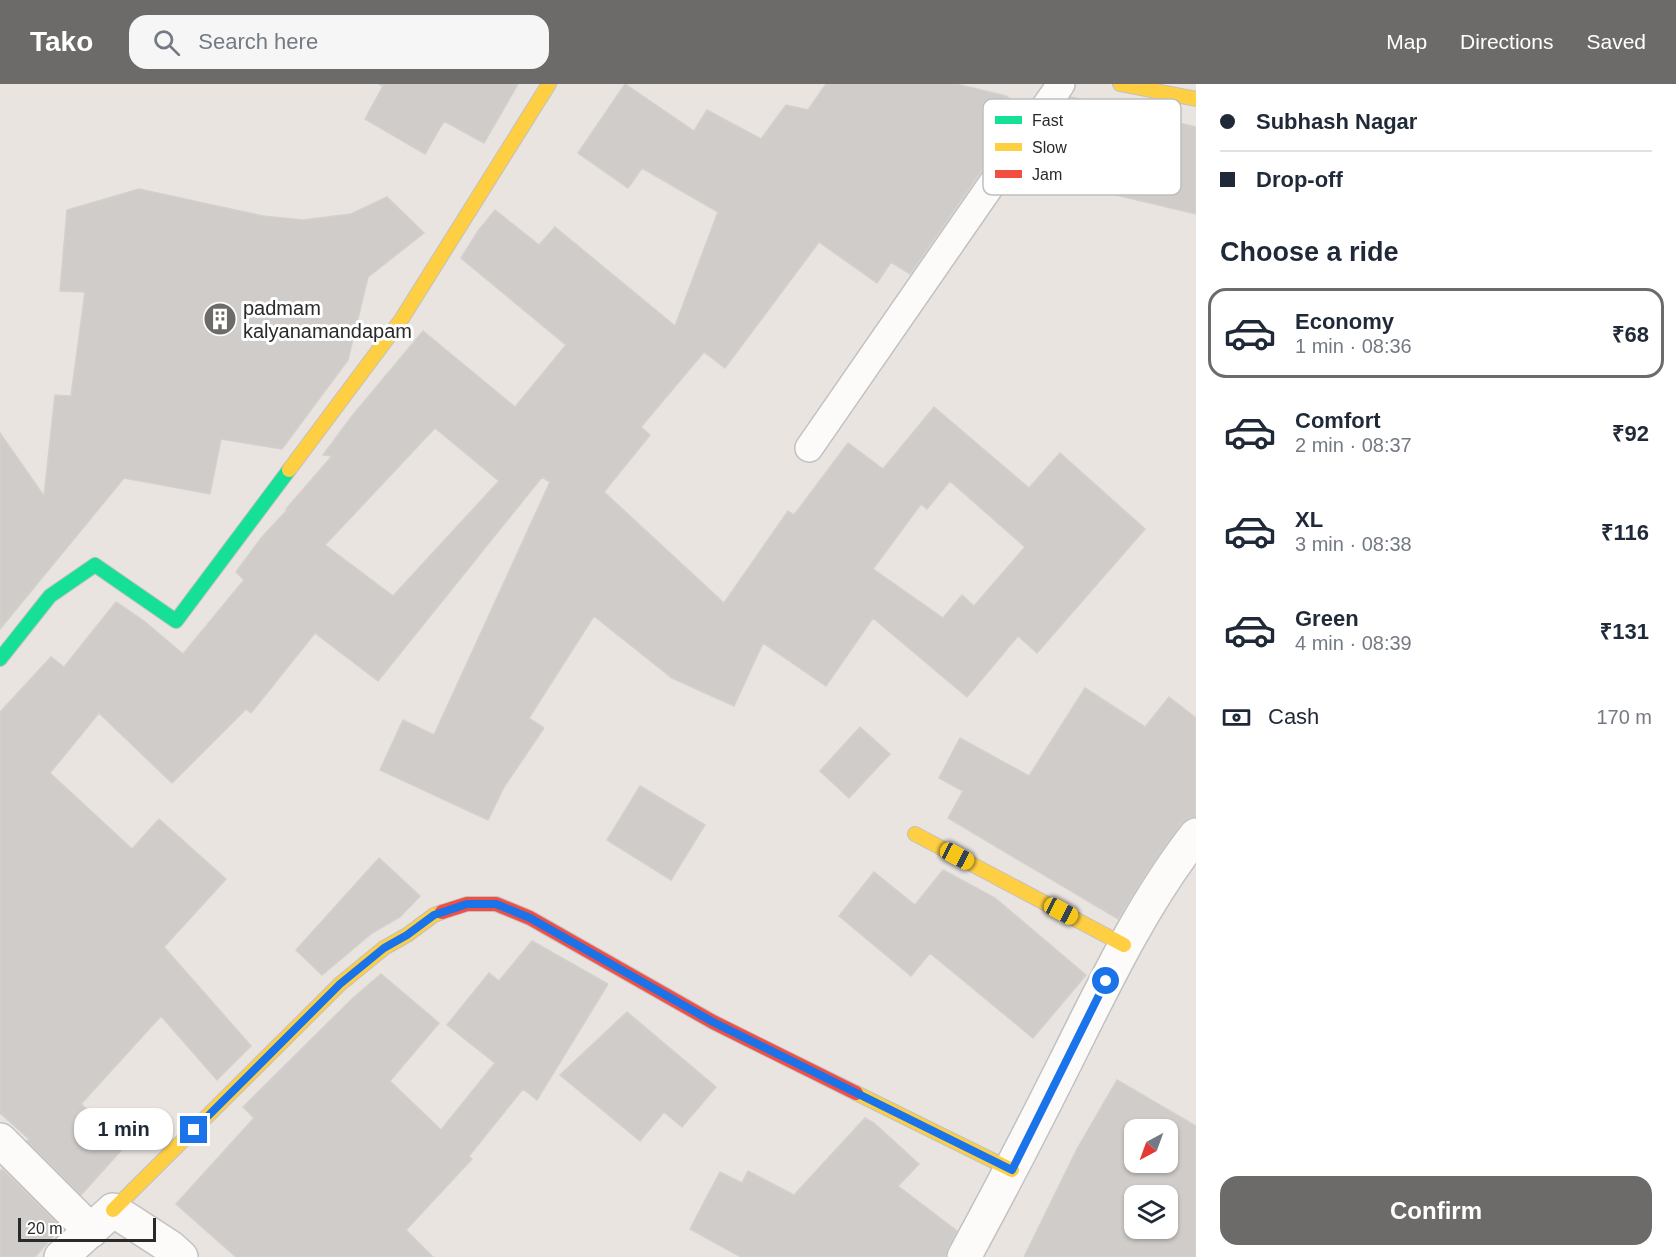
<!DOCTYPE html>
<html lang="en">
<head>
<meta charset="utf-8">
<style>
	body { margin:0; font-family:Helvetica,sans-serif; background:#f6f6f7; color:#1f2937; height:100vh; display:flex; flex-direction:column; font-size:22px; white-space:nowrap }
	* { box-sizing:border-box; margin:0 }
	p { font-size:20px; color:#747a83 }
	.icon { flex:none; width:33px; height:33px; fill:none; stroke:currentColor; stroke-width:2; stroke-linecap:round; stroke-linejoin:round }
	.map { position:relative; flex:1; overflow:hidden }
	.drawer { display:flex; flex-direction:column; background:#fff; width:480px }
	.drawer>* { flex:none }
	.hud { display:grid; align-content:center; height:132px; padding:0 24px; background:#fff }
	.needle { width:39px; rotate:221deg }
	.fabs { position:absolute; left:1124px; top:1035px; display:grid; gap:12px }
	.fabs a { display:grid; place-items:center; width:54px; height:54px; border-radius:12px; background:#fff; box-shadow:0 2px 4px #0004; font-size:30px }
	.scale { position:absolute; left:18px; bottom:15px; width:138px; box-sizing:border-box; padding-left:6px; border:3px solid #2a2a2a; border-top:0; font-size:16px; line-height:21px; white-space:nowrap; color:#2a2a2a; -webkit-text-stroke:4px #fff; paint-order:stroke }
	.end { position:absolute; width:27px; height:27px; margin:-14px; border:8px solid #1a73e8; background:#fff; box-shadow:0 0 0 3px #fff }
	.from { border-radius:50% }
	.bubble { position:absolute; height:42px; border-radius:18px; background:#fff; box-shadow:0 2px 4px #0004; font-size:20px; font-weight:800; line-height:42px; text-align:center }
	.car { position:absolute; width:18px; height:36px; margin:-18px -9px; border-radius:8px; box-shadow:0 0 4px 2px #0007; background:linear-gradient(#f5c518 24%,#345 0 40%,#f5c518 0 76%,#345 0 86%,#f5c518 0) }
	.hud b { display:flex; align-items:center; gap:21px; height:57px; font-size:22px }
	.hud b+b { border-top:2px solid #e0e1e3 }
	.hud i { width:15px; height:15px; background:#1f2937 }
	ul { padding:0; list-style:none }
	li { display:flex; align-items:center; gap:18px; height:90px; margin:0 12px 9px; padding:0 12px; border:3px solid transparent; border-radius:18px }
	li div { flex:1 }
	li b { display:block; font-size:22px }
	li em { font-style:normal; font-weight:800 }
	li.active { border-color:#6d6b6a }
	li>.icon { width:54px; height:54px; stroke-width:1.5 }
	h2 { padding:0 24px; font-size:27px; line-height:72px }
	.pay { display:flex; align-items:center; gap:15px; height:66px; padding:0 24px; font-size:22px }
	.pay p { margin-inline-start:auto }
	.action { display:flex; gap:12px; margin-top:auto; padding:12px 24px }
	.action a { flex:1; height:69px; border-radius:18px; background:#6d6b6a; color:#fff; font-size:24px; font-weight:800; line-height:69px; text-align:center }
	header { display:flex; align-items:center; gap:36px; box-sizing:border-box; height:84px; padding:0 30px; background:#6d6b6a; color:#fff }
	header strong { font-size:28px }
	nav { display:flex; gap:33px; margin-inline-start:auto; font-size:21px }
	.search { width:420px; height:54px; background:#f6f6f7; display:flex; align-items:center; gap:15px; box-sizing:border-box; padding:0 21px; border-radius:18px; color:#747a83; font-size:22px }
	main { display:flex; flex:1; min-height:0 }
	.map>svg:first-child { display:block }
</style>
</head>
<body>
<header>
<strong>Tako</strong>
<div class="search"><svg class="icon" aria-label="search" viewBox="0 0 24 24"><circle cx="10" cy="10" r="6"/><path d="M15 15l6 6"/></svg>Search here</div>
<nav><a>Map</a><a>Directions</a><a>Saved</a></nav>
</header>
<main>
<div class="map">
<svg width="1196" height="1173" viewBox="0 0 1196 1173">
	<rect width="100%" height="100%" fill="#e9e4e0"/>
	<path fill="#cfccc9" stroke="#d4d0cc" stroke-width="1.5" fill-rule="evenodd" d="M 379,0 L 518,0 L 484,59 L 444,37 L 425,70 L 365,35 L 383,2 Z
		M 625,0 L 694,47 L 707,26 L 761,55 L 786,21 L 808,26 L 826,0 L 956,0 L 1006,12 L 1024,25 L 910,190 L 891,178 L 877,199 L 819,158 L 725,284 L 704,268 L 641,343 L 650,351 L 604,408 L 724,519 L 788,427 L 794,431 L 848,359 L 883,385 L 934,323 L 1029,404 L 1060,369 L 1145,445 L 1037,569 L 1018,552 L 967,613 L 873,534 L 826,602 L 763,559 L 734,622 L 672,594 L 594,532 L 529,634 L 544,644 L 504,703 L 488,736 L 380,686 L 403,636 L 434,651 L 550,398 L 542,393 L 378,597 L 315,549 L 251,629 L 246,625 L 172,699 L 99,629 L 50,689 L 132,765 L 159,735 L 226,795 L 164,863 L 251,962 L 217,996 L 161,932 L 81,1020 L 126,1061 L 81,1111 L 27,1057 L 29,1055 L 0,1029 L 0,628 L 51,573 L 64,583 L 116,518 L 144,537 L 183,570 L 244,496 L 236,488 L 262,453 L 288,425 L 286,425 L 332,372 L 323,371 L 352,332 L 423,247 L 515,323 L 566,261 L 461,174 L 478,147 L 495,126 L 539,161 L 555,143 L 675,242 L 718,128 L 642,84 L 628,104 L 578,69 ZM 435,344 L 499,397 L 393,512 L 325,461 ZM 950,397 L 1025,463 L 974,522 L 962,511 L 943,534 L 873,485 L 921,420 L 927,425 Z
		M 1071,13 L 1196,43 L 1196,130 L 1019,88 L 1050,43 L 1060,51 L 1068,18 Z
		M 139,105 L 263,132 L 303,136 L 351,130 L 387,113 L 424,149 L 368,193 L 348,276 L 282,365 L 221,355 L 210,410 L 124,394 L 0,545 L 0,349 L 44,412 L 55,311 L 71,312 L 85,208 L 60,207 L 67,126 Z
		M 1085,604 L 1145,643 L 1169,613 L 1196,634 L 1196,733 L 1188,734 L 1181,740 L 1143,794 L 1118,835 L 948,734 L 963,707 L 939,694 L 960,654 L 1029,692 Z
		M 860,643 L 890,670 L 849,714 L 820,687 Z
		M 640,702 L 705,741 L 671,796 L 607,756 Z
		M 379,774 L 420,812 L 400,833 L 372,849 L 322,891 L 296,866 Z
		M 943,786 L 995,814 L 1086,891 L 1033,954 L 930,869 L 911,892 L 839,832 L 874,788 L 915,821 Z
		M 532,857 L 608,900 L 537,1016 L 523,1005 L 469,1072 L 472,1075 L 406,1146 L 433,1173 L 236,1173 L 176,1120 L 254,1034 L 243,1023 L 353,914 L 381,890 L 439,939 L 390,997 L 441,1046 L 495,979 L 447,941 L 489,889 L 499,897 Z
		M 627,928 L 716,1003 L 682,1043 L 664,1028 L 640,1057 L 560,991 Z
		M 1117,996 L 1196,1042 L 1196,1173 L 1024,1173 L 1077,1065 ZM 1134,1046 L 1167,1046 L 1167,1078 L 1134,1078 ZM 1134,1112 L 1167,1112 L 1167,1144 L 1134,1144 Z
		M 865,1034 L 874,1039 L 919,1080 L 898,1102 L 957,1147 L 948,1164 L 945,1173 L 741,1173 L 690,1145 L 720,1088 L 742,1099 L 748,1087 L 794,1111 Z
		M 2,1085 L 61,1143 L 35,1173 L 0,1173 L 0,1087 Z"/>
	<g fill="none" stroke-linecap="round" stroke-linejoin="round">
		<defs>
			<path id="lane" d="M 809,364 L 1061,0"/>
			<path id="street" d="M 0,1056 L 91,1147
				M 61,1173 L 113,1126 L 170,1163 L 181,1173
				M 964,1173 C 999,1109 1032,1045 1065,979 C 1104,901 1142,820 1196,751"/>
			<path id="fast" d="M 0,575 L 50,512 L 95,481 L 176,537 L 289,386"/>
			<path id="slow" d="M 1120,0 L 1196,15
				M 289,386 L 401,236 L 549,0
				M 915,750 L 1124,861
				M 856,1009 L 1012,1086
				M 113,1126 L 340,900 L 384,864 L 407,851 L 434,831 L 442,828"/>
			<path id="jam" d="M 442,828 L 467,820 L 496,820 L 530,834 L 713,938 L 856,1009"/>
		</defs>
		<use href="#lane" stroke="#c2c1c2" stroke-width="30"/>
		<use href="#street" stroke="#c2c1c2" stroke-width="36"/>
		<use href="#fast" stroke="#c2c1c2" stroke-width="16"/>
		<use href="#slow" stroke="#c2c1c2" stroke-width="16"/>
		<use href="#jam" stroke="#c2c1c2" stroke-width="16"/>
		<use href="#lane" stroke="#fcfbfa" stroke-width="27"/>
		<use href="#street" stroke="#fcfbfa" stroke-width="33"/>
		<use href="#fast" stroke="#16e098" stroke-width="14"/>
		<use href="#slow" stroke="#ffcf43" stroke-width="14"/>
		<use href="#jam" stroke="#f24e42" stroke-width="14"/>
	</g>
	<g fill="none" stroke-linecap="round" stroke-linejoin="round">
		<path stroke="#1a73e8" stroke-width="8" d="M 194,1046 L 340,900 L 384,864 L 407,851 L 434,831 L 467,820 L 496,820 L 530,834 L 713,938 L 1012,1086 L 1106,897"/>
	</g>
	<defs>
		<symbol id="building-disc" viewBox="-11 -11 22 22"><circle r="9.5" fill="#6d6b6a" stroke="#fff"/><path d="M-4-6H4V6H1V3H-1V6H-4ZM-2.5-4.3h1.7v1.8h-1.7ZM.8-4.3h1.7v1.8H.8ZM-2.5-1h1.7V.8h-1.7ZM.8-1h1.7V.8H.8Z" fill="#fff"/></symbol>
	</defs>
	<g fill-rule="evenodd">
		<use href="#building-disc" x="201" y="216" width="38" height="38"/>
	</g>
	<g text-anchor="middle" stroke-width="6" stroke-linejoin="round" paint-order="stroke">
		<g font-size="20" fill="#2a2a2a" stroke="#fff" text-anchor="start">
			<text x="243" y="231">padmam<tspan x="243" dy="23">kalyanamandapam</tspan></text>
		</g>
	</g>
	<rect x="983" y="15" width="198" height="96" rx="9" fill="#fff" stroke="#bfbfbf" stroke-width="1.5"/>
	<rect x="995" y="32" width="27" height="8" fill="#16e098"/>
	<rect x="995" y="59" width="27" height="8" fill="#ffcf43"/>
	<rect x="995" y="86" width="27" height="8" fill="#f24e42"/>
	<g font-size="16" fill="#2a2a2a">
		<text x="1032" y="42">Fast</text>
		<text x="1032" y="69">Slow</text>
		<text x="1032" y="96">Jam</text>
	</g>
</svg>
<div class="fabs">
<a><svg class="needle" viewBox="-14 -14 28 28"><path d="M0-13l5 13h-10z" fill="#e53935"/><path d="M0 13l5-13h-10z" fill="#747a83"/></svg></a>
<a><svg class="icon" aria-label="layers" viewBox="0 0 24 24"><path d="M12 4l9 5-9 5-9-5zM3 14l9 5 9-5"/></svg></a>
</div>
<div class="scale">20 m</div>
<i class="end from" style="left:1106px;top:897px"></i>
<i class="end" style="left:194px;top:1046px"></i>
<div class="bubble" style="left:74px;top:1024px;width:99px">1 min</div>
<i class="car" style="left:957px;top:772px;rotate:118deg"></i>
<i class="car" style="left:1061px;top:827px;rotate:118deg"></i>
</div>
<section class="drawer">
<div class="hud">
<b><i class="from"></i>Subhash Nagar</b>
<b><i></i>Drop-off</b>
</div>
<h2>Choose a ride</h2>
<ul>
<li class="active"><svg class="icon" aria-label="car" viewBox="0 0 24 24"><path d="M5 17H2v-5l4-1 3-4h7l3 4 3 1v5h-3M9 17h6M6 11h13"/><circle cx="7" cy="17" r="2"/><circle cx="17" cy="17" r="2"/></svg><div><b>Economy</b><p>1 min · 08:36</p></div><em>₹68</em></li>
<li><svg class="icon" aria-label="car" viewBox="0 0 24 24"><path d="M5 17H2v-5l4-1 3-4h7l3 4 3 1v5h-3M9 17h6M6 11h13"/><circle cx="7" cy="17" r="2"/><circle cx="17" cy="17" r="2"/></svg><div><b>Comfort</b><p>2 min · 08:37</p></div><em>₹92</em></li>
<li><svg class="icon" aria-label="car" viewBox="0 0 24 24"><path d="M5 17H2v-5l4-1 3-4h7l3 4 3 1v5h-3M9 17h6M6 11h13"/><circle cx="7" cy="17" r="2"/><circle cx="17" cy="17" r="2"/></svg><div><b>XL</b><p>3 min · 08:38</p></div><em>₹116</em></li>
<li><svg class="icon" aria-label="car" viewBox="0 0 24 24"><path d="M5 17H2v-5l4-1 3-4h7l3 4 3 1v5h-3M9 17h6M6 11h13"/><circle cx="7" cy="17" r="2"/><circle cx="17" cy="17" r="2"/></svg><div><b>Green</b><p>4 min · 08:39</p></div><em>₹131</em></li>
</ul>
<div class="pay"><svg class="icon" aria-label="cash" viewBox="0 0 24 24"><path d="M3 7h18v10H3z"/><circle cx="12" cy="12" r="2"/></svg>Cash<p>170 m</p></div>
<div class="action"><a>Confirm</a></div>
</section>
</main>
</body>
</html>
